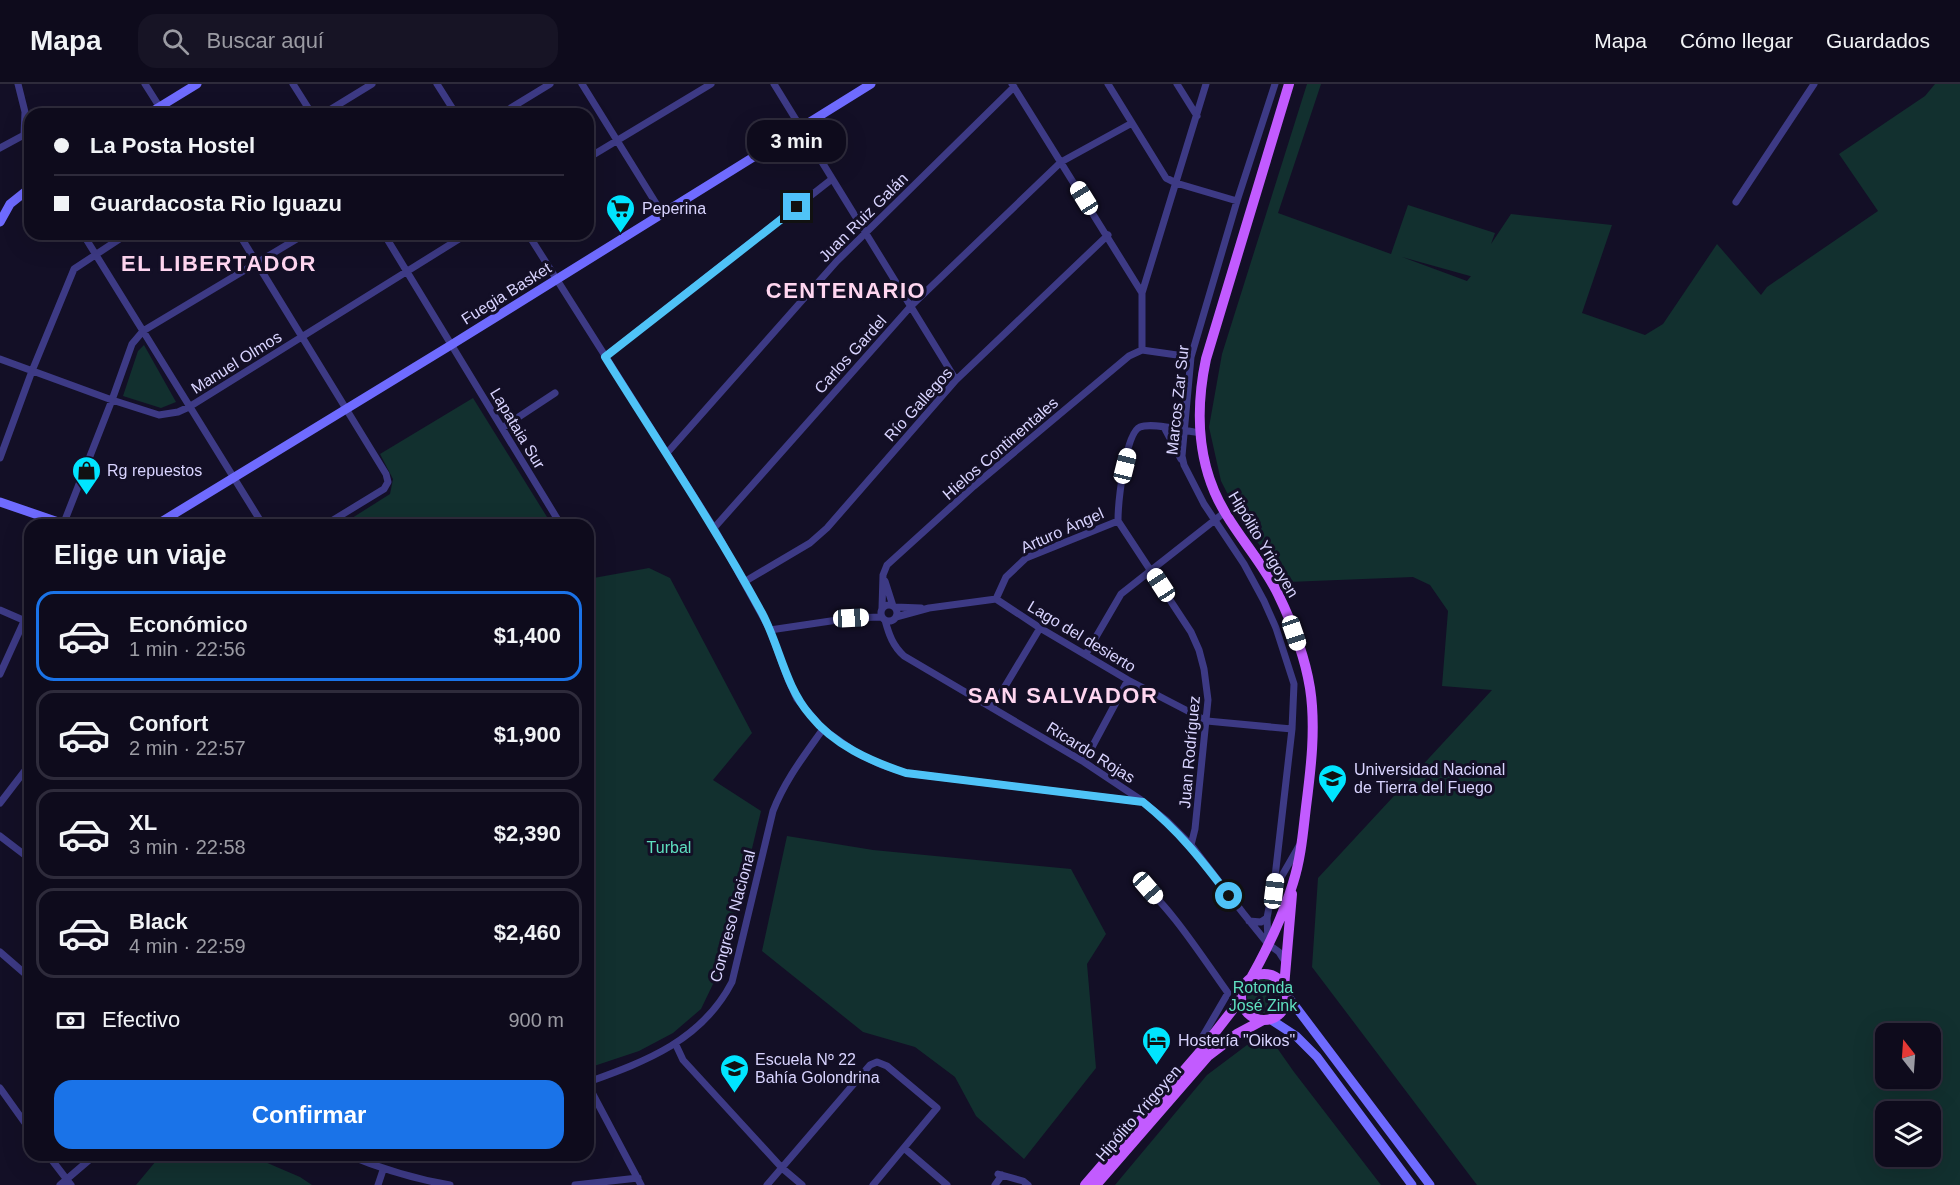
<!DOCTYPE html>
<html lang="es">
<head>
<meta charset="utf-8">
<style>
	body { margin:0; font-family:Helvetica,sans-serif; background:#171425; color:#f1f3f6; height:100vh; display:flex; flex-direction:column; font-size:22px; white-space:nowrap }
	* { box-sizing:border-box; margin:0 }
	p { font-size:20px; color:#9b9ba3 }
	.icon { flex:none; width:33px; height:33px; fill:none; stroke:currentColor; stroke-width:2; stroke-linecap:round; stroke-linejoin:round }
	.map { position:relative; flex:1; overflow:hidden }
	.sheet { position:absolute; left:24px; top:435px; width:570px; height:642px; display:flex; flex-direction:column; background:#0e0b1c; border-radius:18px; box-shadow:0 6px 24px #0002,0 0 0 2px #2e2b3b }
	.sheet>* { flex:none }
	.hud { position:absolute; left:24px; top:24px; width:570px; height:132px; border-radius:18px; box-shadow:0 6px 24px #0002,0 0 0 2px #2e2b3b; display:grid; align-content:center; height:132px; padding:0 30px; background:#0e0b1c }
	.needle { width:39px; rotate:343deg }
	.tools { position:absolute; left:1875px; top:939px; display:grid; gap:12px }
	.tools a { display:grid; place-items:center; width:66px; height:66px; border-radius:12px; background:#0e0b1c; box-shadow:0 6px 24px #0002,0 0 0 2px #2e2b3b; font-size:30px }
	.end { position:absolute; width:27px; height:27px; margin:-14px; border:8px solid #4fc3f7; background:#111; box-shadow:0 0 0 3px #111 }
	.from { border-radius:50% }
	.bubble { position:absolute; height:42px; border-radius:18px; background:#0e0b1c; box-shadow:0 6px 24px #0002,0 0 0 2px #2e2b3b; font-size:20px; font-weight:800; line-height:42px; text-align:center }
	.car { position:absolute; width:18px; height:36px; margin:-18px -9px; border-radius:8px; box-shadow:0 0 4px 2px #0007; background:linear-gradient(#fff 24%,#345 0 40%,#fff 0 76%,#345 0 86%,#fff 0) }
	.hud b { display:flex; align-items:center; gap:21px; height:57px; font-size:22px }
	.hud b+b { border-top:2px solid #2e2b3b }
	.hud i { width:15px; height:15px; background:#f1f3f6 }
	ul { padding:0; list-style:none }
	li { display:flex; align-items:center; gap:18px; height:90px; margin:0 12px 9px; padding:0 18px; border:3px solid #2e2b3b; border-radius:18px }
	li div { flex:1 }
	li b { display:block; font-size:22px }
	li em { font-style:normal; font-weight:800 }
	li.selected { border-color:#1a73e8 }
	li>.icon { width:54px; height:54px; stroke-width:1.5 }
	h2 { padding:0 30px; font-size:27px; line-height:72px }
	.pay { display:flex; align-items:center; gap:15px; height:66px; padding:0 30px; font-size:22px }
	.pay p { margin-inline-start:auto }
	.action { display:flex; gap:12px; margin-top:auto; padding:12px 30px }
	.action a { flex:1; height:69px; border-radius:18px; background:#1a73e8; color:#fff; font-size:24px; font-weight:800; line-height:69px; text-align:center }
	header { display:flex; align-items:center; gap:36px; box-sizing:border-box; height:84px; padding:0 30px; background:#0e0b1c; border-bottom:2px solid #2e2b3b }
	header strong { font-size:28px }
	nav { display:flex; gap:33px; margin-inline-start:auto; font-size:21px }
	.search { width:420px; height:54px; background:#171425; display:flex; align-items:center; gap:15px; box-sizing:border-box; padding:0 21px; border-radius:18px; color:#9b9ba3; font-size:22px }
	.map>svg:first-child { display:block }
</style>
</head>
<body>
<header>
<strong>Mapa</strong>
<div class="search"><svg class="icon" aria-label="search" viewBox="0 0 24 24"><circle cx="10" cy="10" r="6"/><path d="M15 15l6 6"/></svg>Buscar aquí</div>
<nav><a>Mapa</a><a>Cómo llegar</a><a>Guardados</a></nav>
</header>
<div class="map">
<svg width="1960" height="1101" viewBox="0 0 1960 1101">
	<rect width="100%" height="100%" fill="#130f26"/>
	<path fill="#12302f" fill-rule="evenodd" d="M 1307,0 L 1321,0 L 1278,129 L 1391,170 L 1408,121 L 1495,149 L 1491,160 L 1511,130 L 1612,141 L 1582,229 L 1645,251 L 1663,240 L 1717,160 L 1761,211 L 1767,203 L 1878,127 L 1839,70 L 1925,12 L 1935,0 L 1960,0 L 1960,1101 L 1477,1101 L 1312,883 L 1318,794 L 1492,606 L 1442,602 L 1448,527 L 1430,501 L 1413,493 L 1288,498 L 1242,438 L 1221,397 L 1209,343 L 1222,270 ZM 1402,173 L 1470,192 L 1471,192 L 1467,197 ZM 1886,950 L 1930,950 L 1930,994 L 1886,994 ZM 1886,1028 L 1930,1028 L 1930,1072 L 1886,1072 Z
		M 144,261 L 176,318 L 161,324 L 123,312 L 138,267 Z
		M 473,314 L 552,441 L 341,441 L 390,410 L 393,395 L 380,370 Z
		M 649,484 L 670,494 L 752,649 L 713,696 L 761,727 L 726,873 L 701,925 L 673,949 L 639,967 L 588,984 L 588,495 Z
		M 787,752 L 873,766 L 1071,785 L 1106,850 L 1087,880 L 1096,984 L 1024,1075 L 976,1032 L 955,993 L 915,963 L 863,948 L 762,867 Z
		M1247 912a17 17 0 1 1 34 0a17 17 0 1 1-34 0Z
		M 1247,961 L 1275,961 L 1294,988 L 1381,1101 L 1115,1101 L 1207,991 Z
		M 161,1071 L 249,1071 L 300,1093 L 312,1101 L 136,1101 Z"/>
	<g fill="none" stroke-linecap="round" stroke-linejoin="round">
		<path stroke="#3d3a85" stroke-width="7" d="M 18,0 L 25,28 L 24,51 L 30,69
			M 145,0 L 164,30
			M 293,0 L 312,30
			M 437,0 L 456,30
			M 582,0 L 662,129
			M 774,0 L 956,296
			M 1012,0 L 1142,209 L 1142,266
			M 1108,0 L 1166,94 L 1176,99 L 1237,117
			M 1177,0 L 1197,32
			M 323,30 L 372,0
			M 501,30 L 550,0
			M 0,64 L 24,51
			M 588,74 L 711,0
			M 1736,118 L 1814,0
			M 83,150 L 263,441
			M 239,150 L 386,390 L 388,398 L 384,405 L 325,441
			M 384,150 L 561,441
			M 528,150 L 714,444 L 770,546 L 788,595 L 797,615 L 823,645 L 857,669 L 882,681 L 906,689 L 1143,718 L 1166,736 L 1191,761 L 1243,829 L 1268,860 L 1279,868 L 1286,879
			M 1142,209 L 1206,0
			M 1142,266 L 1191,273
			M 605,273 L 832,95
			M 0,275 L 112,316 L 159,331 L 178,328 L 189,323 L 467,150
			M 1164,343 L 1181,375
			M 502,344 L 555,309
			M 667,369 L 837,177 L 1014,3
			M 0,374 L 32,287 L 74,185 L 127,150
			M 63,441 L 112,316 L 132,260 L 143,247 L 305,150
			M 714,444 L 911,222 L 1061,78 L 1132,39
			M 885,497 L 893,522
			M 744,498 L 810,459 L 827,444 L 956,296 L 1108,151
			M 996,515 L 1040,544 L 1128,596 L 1207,637 L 1292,645
			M881 529a8 8 0 1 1 16 0a8 8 0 1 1-16 0Z
			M 895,523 L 921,524
			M 882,524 L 883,491 L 887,481 L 974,402 L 1129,272 L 1142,266
			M 0,526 L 30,539
			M 896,533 L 929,524 L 996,515 L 1006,493 L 1026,474 L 1118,437
			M 885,536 C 889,551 893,562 904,572 L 1084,678 L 1141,716
			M 770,546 L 851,534 L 881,533
			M 1086,570 L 1121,510 L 1225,428
			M 0,590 L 30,524
			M 992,624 L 1040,544
			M 1084,678 L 1128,596
			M 0,719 L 30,680
			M 0,752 L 30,775
			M 1191,761 L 1195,745 L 1208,616 L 1204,585 L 1199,566 L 1191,548 L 1118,437 C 1118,421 1125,349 1140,343 C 1153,338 1186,347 1200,349
			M 1138,799 C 1163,811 1209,883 1228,909 L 1200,957 L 1199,968
			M 1276,802 L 1299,762
			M 1249,837 L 1261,838 L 1267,834
			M 1268,857 L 1267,834 L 1275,793 L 1292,645 L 1294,600 L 1276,544 L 1264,517 L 1244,480 L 1204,420 L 1184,381 L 1182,372 L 1191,273 L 1237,117 L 1275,0
			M 0,868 L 30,894
			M 676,961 L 683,976 L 782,1084 L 802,1101
			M 588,998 C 647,977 702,956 732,898 L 773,727 C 785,696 804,672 823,645
			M 588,1001 L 641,1101
			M 0,1004 L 30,1046
			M 904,1064 L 947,1101
			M 48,1071 L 71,1101
			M 348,1071 C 382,1085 414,1095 450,1101
			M 998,1090 L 1023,1097 L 1028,1101
			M 60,1101 L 95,1071
			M 378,1101 L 383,1086
			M 575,1101 L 638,1094
			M 767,1101 L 870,981 L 877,978 L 887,982 L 937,1024 L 873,1101
			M 995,1101 L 1002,1091"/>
		<path stroke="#6f6bff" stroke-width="9" d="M 148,30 L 197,0
			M 0,138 L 10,120 L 30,104
			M 0,418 L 67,441
			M 156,441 L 451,261 L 871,0
			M 1286,910 L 1430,1101
			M 1270,935 L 1296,952 L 1317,973 L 1412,1101"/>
		<path stroke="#c25bff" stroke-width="10" d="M1241 913a23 23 0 1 1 46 0a23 23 0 1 1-46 0Z
			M 1251,894 C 1266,867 1284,829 1293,799 C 1301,774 1303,748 1306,723 C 1311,684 1316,643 1310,604 C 1305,573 1292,539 1278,510 C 1264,481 1242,457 1226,430 C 1197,383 1195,327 1206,275 L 1289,0
			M 1284,903 L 1292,810
			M 1085,1101 L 1199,969 L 1241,915
			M 1096,1101 L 1208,972 L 1237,950 L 1263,936"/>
	</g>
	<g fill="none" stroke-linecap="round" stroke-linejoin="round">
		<path stroke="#4fc3f7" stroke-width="8" d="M 797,123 L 605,273 C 658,358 714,441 762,529 C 780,563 785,602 810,631 C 834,661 870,677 906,689 L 1143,718 C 1179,747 1201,775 1229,812"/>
	</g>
	<defs>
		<symbol id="supermarket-pin" viewBox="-11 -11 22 30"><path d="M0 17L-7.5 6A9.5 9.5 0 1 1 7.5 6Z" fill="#00e5ff" stroke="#130f26"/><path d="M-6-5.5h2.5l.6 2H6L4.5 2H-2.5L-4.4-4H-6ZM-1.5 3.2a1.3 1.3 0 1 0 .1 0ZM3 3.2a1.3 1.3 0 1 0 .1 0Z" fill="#111"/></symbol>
		<symbol id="shop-pin" viewBox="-11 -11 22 30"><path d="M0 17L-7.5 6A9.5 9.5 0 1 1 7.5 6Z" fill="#00e5ff" stroke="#130f26"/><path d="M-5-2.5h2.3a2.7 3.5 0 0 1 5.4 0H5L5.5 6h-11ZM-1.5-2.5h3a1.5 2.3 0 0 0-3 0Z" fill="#111"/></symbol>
		<symbol id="university-pin" viewBox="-11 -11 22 30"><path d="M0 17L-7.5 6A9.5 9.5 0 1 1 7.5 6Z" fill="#00e5ff" stroke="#130f26"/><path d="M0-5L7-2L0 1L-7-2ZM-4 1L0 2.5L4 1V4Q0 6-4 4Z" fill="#111"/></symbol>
		<symbol id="hotel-pin" viewBox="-11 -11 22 30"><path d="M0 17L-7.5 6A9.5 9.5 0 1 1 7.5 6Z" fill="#00e5ff" stroke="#130f26"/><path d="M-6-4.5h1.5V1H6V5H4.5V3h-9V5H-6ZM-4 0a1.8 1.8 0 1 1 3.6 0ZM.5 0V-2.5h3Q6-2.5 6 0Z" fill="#111"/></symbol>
		<symbol id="school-pin" viewBox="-11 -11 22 30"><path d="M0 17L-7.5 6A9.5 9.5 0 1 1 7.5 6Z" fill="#00e5ff" stroke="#130f26"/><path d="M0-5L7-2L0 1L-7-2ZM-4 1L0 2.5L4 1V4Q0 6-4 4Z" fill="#111"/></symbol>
	</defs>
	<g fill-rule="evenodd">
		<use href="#supermarket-pin" x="604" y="108" width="33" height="45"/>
		<use href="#shop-pin" x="70" y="370" width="33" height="45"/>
		<use href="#university-pin" x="1316" y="678" width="33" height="45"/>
		<use href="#hotel-pin" x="1140" y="940" width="33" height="45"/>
		<use href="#school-pin" x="718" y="968" width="33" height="45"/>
	</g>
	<g text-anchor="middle" stroke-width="6" stroke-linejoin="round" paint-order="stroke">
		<g font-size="16" fill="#d9d4ff" stroke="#130f26" text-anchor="start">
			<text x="642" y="130">Peperina</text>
			<text x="107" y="392">Rg repuestos</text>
			<text x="1354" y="691">Universidad Nacional<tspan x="1354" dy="18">de Tierra del Fuego</tspan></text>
			<text x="1178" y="962">Hostería "Oikos"</text>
			<text x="755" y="981">Escuela Nº 22<tspan x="755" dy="18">Bahía Golondrina</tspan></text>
		</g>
		<g font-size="16" fill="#d9d4ff" stroke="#130f26">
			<text transform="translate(863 133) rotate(-45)" y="6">Juan Ruiz Galán</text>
			<text transform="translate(506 209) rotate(-32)" y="6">Fuegia Basket</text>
			<text transform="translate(850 270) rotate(-48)" y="6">Carlos Gardel</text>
			<text transform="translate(236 278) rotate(-32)" y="6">Manuel Olmos</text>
			<text transform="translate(1177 316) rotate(-84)" y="6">Marcos Zar Sur</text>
			<text transform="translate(918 320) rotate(-48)" y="6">Río Gallegos</text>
			<text transform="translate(518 344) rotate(59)" y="6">Lapataia Sur</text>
			<text transform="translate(1000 364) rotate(-41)" y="6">Hielos Continentales</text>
			<text transform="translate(1062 446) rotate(-24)" y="6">Arturo Ángel</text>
			<text transform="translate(1264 460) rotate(59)" y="6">Hipólito Yrigoyen</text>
			<text transform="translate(1082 552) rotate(31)" y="6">Lago del desierto</text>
			<text transform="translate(1091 668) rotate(32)" y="6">Ricardo Rojas</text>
			<text transform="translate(1189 668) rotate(-85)" y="6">Juan Rodríguez</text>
			<text transform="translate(732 832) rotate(-75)" y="6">Congreso Nacional</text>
			<text transform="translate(1138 1029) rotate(-49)" y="6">Hipólito Yrigoyen</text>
		</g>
		<g font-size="16" fill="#5fe0c0" stroke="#130f26">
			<text x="669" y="769">Turbal</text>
			<text x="1263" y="909">Rotonda<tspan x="1263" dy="18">José Zink</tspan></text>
		</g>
		<g font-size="22" font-weight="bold" letter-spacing="1.5" fill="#ffd6f0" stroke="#130f26">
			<text x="219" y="187">EL LIBERTADOR</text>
			<text x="846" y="214">CENTENARIO</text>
			<text x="1063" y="619">SAN SALVADOR</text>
		</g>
	</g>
</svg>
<div class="tools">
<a><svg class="needle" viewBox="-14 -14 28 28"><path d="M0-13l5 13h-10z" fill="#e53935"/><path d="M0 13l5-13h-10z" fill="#9b9ba3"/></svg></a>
<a><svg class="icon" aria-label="layers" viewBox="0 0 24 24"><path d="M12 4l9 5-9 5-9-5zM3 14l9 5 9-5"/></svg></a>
</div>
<i class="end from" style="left:1229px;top:812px"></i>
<i class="end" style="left:797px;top:123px"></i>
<div class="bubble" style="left:747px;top:36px;width:99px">3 min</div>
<i class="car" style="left:1084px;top:114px;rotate:328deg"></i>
<i class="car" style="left:1125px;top:382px;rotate:14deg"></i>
<i class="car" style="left:1161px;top:501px;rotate:327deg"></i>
<i class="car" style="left:851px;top:534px;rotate:87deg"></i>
<i class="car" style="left:1294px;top:549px;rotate:161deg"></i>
<i class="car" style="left:1148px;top:804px;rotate:139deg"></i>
<i class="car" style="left:1274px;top:807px;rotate:7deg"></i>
<div class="hud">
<b><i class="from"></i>La Posta Hostel</b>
<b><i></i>Guardacosta Rio Iguazu</b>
</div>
<section class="sheet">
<h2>Elige un viaje</h2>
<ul>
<li class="selected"><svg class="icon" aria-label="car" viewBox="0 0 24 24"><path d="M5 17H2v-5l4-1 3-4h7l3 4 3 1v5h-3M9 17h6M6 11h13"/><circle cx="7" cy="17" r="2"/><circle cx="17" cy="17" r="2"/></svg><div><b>Económico</b><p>1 min · 22:56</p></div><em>$1,400</em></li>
<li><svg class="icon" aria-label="car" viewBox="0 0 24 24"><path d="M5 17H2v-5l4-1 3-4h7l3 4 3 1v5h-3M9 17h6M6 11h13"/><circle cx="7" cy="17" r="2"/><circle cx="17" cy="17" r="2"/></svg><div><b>Confort</b><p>2 min · 22:57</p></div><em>$1,900</em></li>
<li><svg class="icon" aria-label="car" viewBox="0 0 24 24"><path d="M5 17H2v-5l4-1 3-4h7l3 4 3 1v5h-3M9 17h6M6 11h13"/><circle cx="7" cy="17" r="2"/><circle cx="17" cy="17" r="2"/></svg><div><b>XL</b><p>3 min · 22:58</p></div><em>$2,390</em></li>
<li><svg class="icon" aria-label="car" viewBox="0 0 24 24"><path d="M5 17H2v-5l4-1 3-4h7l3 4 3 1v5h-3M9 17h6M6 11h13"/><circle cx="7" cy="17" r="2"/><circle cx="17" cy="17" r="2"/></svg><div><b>Black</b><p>4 min · 22:59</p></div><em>$2,460</em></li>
</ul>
<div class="pay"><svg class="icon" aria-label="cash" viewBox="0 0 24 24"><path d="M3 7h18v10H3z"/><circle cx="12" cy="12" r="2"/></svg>Efectivo<p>900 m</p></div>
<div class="action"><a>Confirmar</a></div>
</section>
</div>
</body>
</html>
